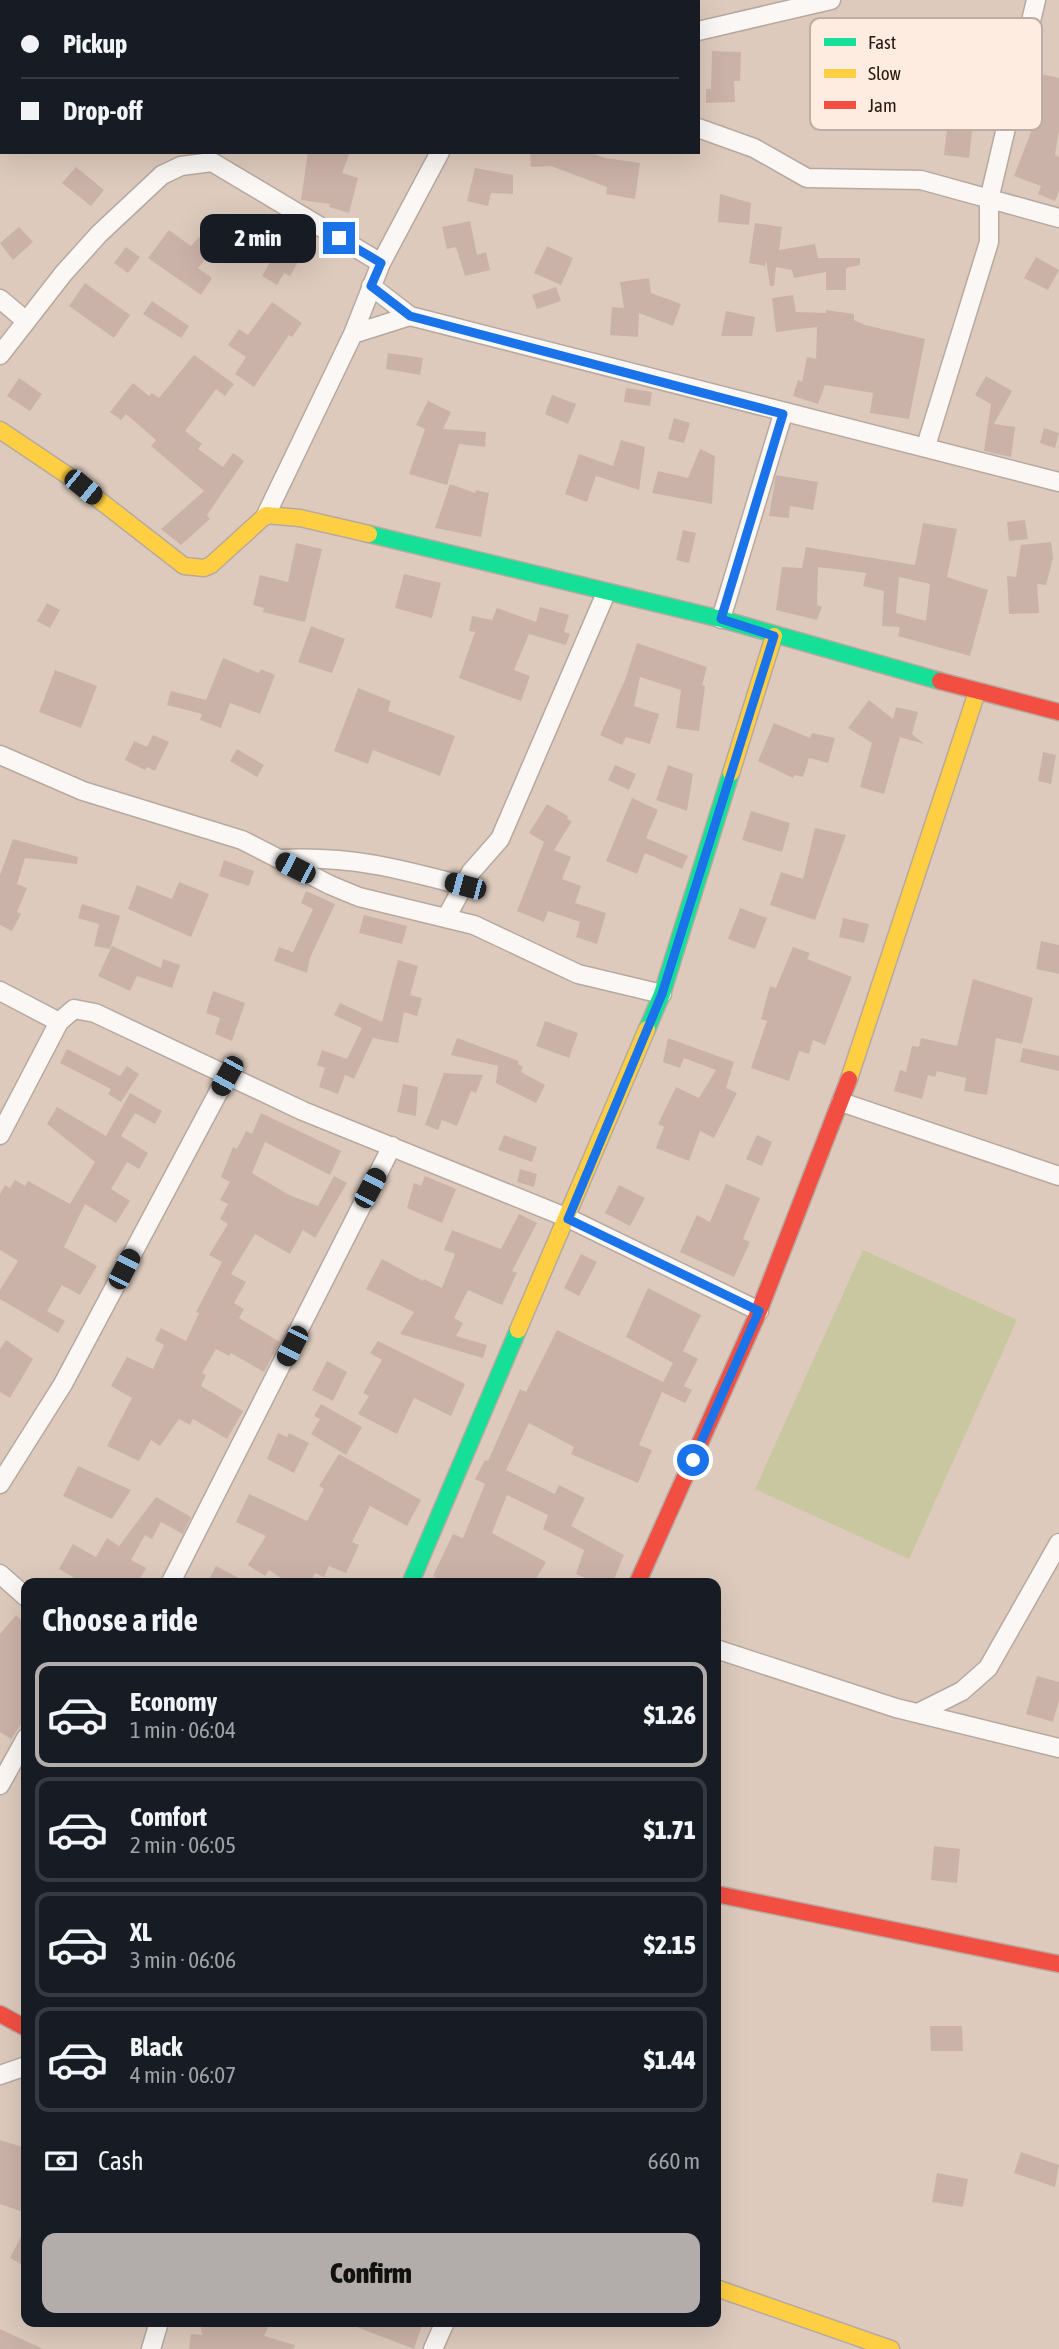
<!DOCTYPE html>
<html lang="en">
<head>
<meta charset="utf-8">
<style>
	body { margin:0; font-family:"Asap Condensed",sans-serif; background:#242831; color:#f1f3f6; height:100vh; display:flex; flex-direction:column; font-size:26px; white-space:nowrap }
	* { box-sizing:border-box; margin:0 }
	p { font-size:23px; color:#9ea1a6 }
	.icon { flex:none; width:38px; height:38px; fill:none; stroke:currentColor; stroke-width:2; stroke-linecap:round; stroke-linejoin:round }
	.map { position:relative; flex:1; overflow:hidden }
	.side { position:absolute; left:21px; top:1578px; width:700px; height:749px; display:flex; flex-direction:column; background:#171b24; border-radius:14px; box-shadow:0 7px 28px #0002 }
	.side>* { flex:none }
	.banner { position:absolute; left:0px; top:0px; width:700px; height:154px; box-shadow:0 7px 28px #0002; display:grid; align-content:center; height:154px; padding:0 21px; background:#171b24 }
	.end { position:absolute; width:32px; height:32px; margin:-16px; border:9px solid #1a73e8; background:#fff; box-shadow:0 0 0 4px #fff }
	.from { border-radius:50% }
	.bubble { position:absolute; height:49px; border-radius:14px; background:#171b24; box-shadow:0 7px 28px #0002; font-size:23px; font-weight:800; line-height:49px; text-align:center }
	.car { position:absolute; width:21px; height:42px; margin:-21px -10px; border-radius:9px; box-shadow:0 0 5px 2px #0007; background:linear-gradient(#222 24%,#8ab4d8 0 40%,#222 0 76%,#8ab4d8 0 86%,#222 0) }
	.banner b { display:flex; align-items:center; gap:24px; height:66px; font-size:26px }
	.banner b+b { border-top:2px solid #363941 }
	.banner i { width:18px; height:18px; background:#f1f3f6 }
	ul { padding:0; list-style:none }
	li { display:flex; align-items:center; gap:21px; height:105px; margin:0 14px 10px; padding:0 7px; border:4px solid #363941; border-radius:14px }
	li div { flex:1 }
	li b { display:block; font-size:26px }
	li em { font-style:normal; font-weight:800 }
	li.current { border-color:#b2adaa }
	li>.icon { width:63px; height:63px; stroke-width:1.5 }
	h2 { padding:0 21px; font-size:32px; line-height:84px }
	.pay { display:flex; align-items:center; gap:18px; height:77px; padding:0 21px; font-size:26px }
	.pay p { margin-inline-start:auto }
	.action { display:flex; gap:14px; margin-top:auto; padding:14px 21px }
	.action a { flex:1; height:80px; border-radius:14px; background:#b2adaa; color:#111; font-size:28px; font-weight:800; line-height:80px; text-align:center }
	.map>svg:first-child { display:block }
</style>
</head>
<body>
<div class="map">
<svg width="1059" height="2349" viewBox="0 0 1059 2349">
	<rect width="100%" height="100%" fill="#ddcabd"/>
	<path fill="#c9c79f" d="M 863,1250 L 1017,1320 L 909,1559 L 755,1489 Z"/>
	<path fill="#cbb2a8" fill-rule="evenodd" d="M 712,51 L 741,52 L 740,81 L 734,81 L 735,102 L 706,103 L 706,89 L 711,89 Z
		M 1041,74 L 1059,78 L 1059,130 L 1055,155 L 1059,157 L 1059,191 L 1055,201 L 1038,194 L 1041,186 L 1014,176 L 1031,132 Z
		M 948,120 L 973,123 L 969,158 L 944,155 Z
		M 308,152 L 350,152 L 342,173 L 358,178 L 349,213 L 329,207 L 330,204 L 301,200 Z
		M 530,152 L 589,152 L 605,158 L 640,163 L 635,199 L 606,194 L 607,187 L 551,166 L 531,167 Z
		M 76,167 L 104,190 L 91,206 L 62,183 Z
		M 475,168 L 513,175 L 513,194 L 491,193 L 488,206 L 467,201 Z
		M 720,194 L 751,203 L 749,225 L 718,222 Z
		M 470,221 L 477,255 L 486,252 L 490,270 L 465,276 L 456,247 L 447,249 L 442,227 Z
		M 755,223 L 782,227 L 779,250 L 815,244 L 818,258 L 860,258 L 860,265 L 846,268 L 846,290 L 826,290 L 826,272 L 794,278 L 792,270 L 776,267 L 774,286 L 770,286 L 766,260 L 765,266 L 749,263 Z
		M 19,227 L 33,242 L 13,260 L 0,243 Z
		M 169,230 L 191,246 L 199,237 L 214,249 L 198,268 L 212,278 L 201,295 L 148,258 Z
		M 284,239 L 305,250 L 290,276 L 284,273 L 277,285 L 262,276 Z
		M 547,246 L 573,258 L 561,285 L 534,273 Z
		M 126,247 L 140,257 L 128,273 L 114,263 Z
		M 1036,257 L 1059,270 L 1048,290 L 1024,278 Z
		M 649,278 L 651,293 L 681,304 L 673,326 L 639,313 L 638,337 L 610,335 L 612,307 L 624,308 L 620,282 Z
		M 85,283 L 130,315 L 114,338 L 69,306 Z
		M 556,287 L 561,301 L 537,309 L 532,295 Z
		M 793,295 L 796,312 L 826,313 L 826,310 L 854,314 L 854,320 L 865,325 L 925,339 L 909,419 L 870,413 L 873,393 L 825,385 L 818,404 L 793,396 L 798,380 L 802,382 L 807,357 L 816,359 L 817,327 L 776,332 L 772,298 Z
		M 152,301 L 189,326 L 181,338 L 143,314 Z
		M 272,302 L 302,323 L 292,337 L 289,335 L 254,387 L 235,374 L 246,357 L 228,345 L 239,329 L 248,335 Z
		M 726,311 L 755,317 L 752,336 L 721,336 Z
		M 388,353 L 423,358 L 420,375 L 386,369 Z
		M 194,355 L 234,384 L 225,396 L 216,389 L 185,431 L 202,444 L 198,449 L 223,467 L 233,453 L 244,461 L 207,515 L 210,519 L 181,545 L 161,529 L 204,491 L 151,446 L 156,440 L 126,414 L 121,420 L 110,412 L 133,383 L 149,396 L 152,393 L 159,398 Z
		M 986,376 L 1012,391 L 994,424 L 1015,427 L 1011,457 L 984,451 L 991,404 L 975,395 Z
		M 19,378 L 42,394 L 30,411 L 7,396 Z
		M 626,388 L 652,392 L 650,406 L 624,402 Z
		M 552,395 L 576,404 L 568,424 L 545,414 Z
		M 428,401 L 451,412 L 443,429 L 486,432 L 485,447 L 459,444 L 447,485 L 409,474 L 425,429 L 416,425 Z
		M 674,418 L 690,423 L 684,443 L 668,439 Z
		M 1044,428 L 1059,433 L 1055,448 L 1040,443 Z
		M 621,440 L 645,447 L 639,490 L 596,476 L 587,502 L 565,494 L 579,454 L 613,466 Z
		M 700,449 L 715,456 L 712,504 L 652,493 L 658,471 L 688,478 Z
		M 776,475 L 818,482 L 813,510 L 790,506 L 789,518 L 769,516 Z
		M 450,484 L 475,493 L 476,490 L 489,493 L 481,537 L 435,528 Z
		M 1025,520 L 1028,539 L 1009,541 L 1007,522 Z
		M 923,523 L 957,529 L 947,577 L 988,590 L 970,656 L 898,636 L 900,627 L 882,626 L 884,591 L 863,586 L 866,573 L 818,567 L 817,605 L 822,607 L 817,620 L 776,610 L 782,567 L 802,568 L 806,547 L 915,565 ZM 899,577 L 930,584 L 926,621 L 896,613 Z
		M 683,530 L 696,533 L 689,563 L 676,560 Z
		M 1051,542 L 1053,558 L 1046,585 L 1037,584 L 1039,613 L 1009,614 L 1007,576 L 1016,577 L 1021,545 Z
		M 296,543 L 322,549 L 305,622 L 263,612 L 264,608 L 253,605 L 260,575 L 288,582 Z
		M 404,574 L 441,583 L 432,618 L 395,608 Z
		M 47,603 L 60,610 L 50,628 L 37,621 Z
		M 540,607 L 569,615 L 564,632 L 570,634 L 566,645 L 529,634 L 514,670 L 530,676 L 521,701 L 459,678 L 475,632 L 469,631 L 472,616 L 492,620 L 497,608 L 536,622 Z
		M 311,626 L 345,639 L 332,673 L 298,662 Z
		M 637,643 L 707,667 L 702,685 L 705,686 L 699,731 L 676,728 L 681,690 L 640,677 L 634,706 L 659,714 L 650,744 L 626,737 L 622,745 L 600,735 L 625,680 Z
		M 223,658 L 259,673 L 261,669 L 275,675 L 260,714 L 230,703 L 221,728 L 200,720 L 202,714 L 167,705 L 171,691 L 206,700 Z
		M 55,670 L 97,686 L 81,728 L 39,712 Z
		M 358,688 L 391,701 L 388,711 L 455,736 L 440,776 L 373,750 L 368,764 L 334,751 Z
		M 869,700 L 893,719 L 896,707 L 918,712 L 912,734 L 924,744 L 900,737 L 884,794 L 860,787 L 872,743 L 848,728 Z
		M 774,723 L 810,738 L 812,733 L 835,738 L 828,763 L 809,758 L 803,777 L 794,775 L 793,778 L 758,761 Z
		M 153,735 L 169,742 L 155,771 L 147,767 L 145,770 L 125,760 L 134,741 L 147,747 Z
		M 237,749 L 264,765 L 257,777 L 230,761 Z
		M 1043,752 L 1056,755 L 1051,784 L 1038,781 Z
		M 615,765 L 636,774 L 629,790 L 608,780 Z
		M 668,765 L 693,774 L 687,811 L 656,800 Z
		M 632,798 L 658,810 L 646,838 L 688,856 L 682,869 L 645,853 L 637,874 L 606,861 Z
		M 547,804 L 568,816 L 567,819 L 572,821 L 554,850 L 571,857 L 562,879 L 581,886 L 575,903 L 606,913 L 597,944 L 576,937 L 580,922 L 548,911 L 544,922 L 517,911 L 544,842 L 529,833 Z
		M 751,811 L 790,823 L 782,852 L 742,840 Z
		M 815,828 L 846,835 L 815,920 L 770,905 L 781,872 L 803,879 Z
		M 13,839 L 78,857 L 77,864 L 25,858 L 17,884 L 27,888 L 17,912 L 21,914 L 12,931 L 0,925 L 0,875 Z
		M 224,860 L 254,871 L 249,886 L 219,876 Z
		M 179,882 L 209,894 L 191,937 L 128,909 L 137,885 L 172,899 Z
		M 306,891 L 335,904 L 310,958 L 307,973 L 274,961 L 279,947 L 293,952 L 313,909 L 301,903 Z
		M 82,904 L 120,916 L 110,949 L 94,946 L 99,924 L 78,918 Z
		M 740,908 L 767,918 L 755,949 L 728,939 Z
		M 364,915 L 407,926 L 402,944 L 359,933 Z
		M 843,918 L 869,924 L 864,943 L 839,937 Z
		M 1041,941 L 1059,945 L 1059,974 L 1036,969 Z
		M 112,946 L 161,968 L 163,959 L 180,965 L 172,988 L 137,976 L 130,991 L 98,976 Z
		M 793,947 L 810,953 L 807,959 L 852,977 L 825,1045 L 813,1040 L 809,1054 L 799,1051 L 789,1081 L 751,1068 L 767,1021 L 761,1019 L 770,986 L 776,988 Z
		M 398,960 L 418,966 L 410,995 L 422,998 L 417,1016 L 404,1012 L 398,1043 L 373,1038 L 354,1079 L 345,1075 L 338,1094 L 319,1087 L 325,1068 L 317,1065 L 322,1050 L 347,1059 L 362,1028 L 334,1015 L 340,1003 L 382,1022 Z
		M 973,979 L 1033,998 L 1022,1044 L 996,1038 L 987,1095 L 964,1091 L 966,1078 L 937,1071 L 935,1077 L 928,1075 L 922,1099 L 894,1091 L 900,1070 L 906,1072 L 912,1046 L 919,1047 L 921,1038 L 957,1046 Z
		M 213,991 L 245,1003 L 232,1041 L 215,1034 L 220,1018 L 206,1013 Z
		M 545,1021 L 578,1033 L 569,1058 L 536,1046 Z
		M 457,1038 L 519,1061 L 518,1064 L 523,1067 L 521,1072 L 545,1085 L 536,1103 L 496,1083 L 498,1066 L 451,1055 Z
		M 668,1038 L 734,1062 L 726,1088 L 737,1093 L 714,1138 L 700,1131 L 689,1161 L 656,1148 L 664,1127 L 658,1124 L 676,1087 L 699,1098 L 716,1070 L 684,1058 L 680,1068 L 663,1062 Z
		M 1023,1048 L 1059,1056 L 1059,1071 L 1020,1062 Z
		M 67,1049 L 120,1076 L 127,1066 L 139,1074 L 121,1102 L 108,1094 L 111,1089 L 60,1063 Z
		M 444,1073 L 483,1075 L 476,1093 L 471,1091 L 457,1126 L 442,1120 L 438,1130 L 425,1125 Z
		M 403,1084 L 418,1087 L 416,1116 L 397,1112 Z
		M 130,1093 L 162,1111 L 155,1124 L 135,1113 L 121,1136 L 148,1153 L 139,1169 L 127,1162 L 111,1189 L 130,1201 L 116,1223 L 85,1204 L 64,1247 L 97,1266 L 80,1295 L 62,1285 L 47,1311 L 65,1321 L 58,1333 L 0,1299 L 0,1290 L 18,1261 L 0,1250 L 0,1194 L 5,1185 L 10,1188 L 15,1180 L 25,1186 L 28,1181 L 70,1204 L 95,1162 L 47,1124 L 57,1107 L 106,1136 Z
		M 261,1113 L 341,1151 L 330,1175 L 265,1142 L 252,1173 L 289,1195 L 318,1206 L 334,1176 L 347,1183 L 315,1238 L 303,1230 L 290,1254 L 255,1234 L 231,1274 L 246,1282 L 234,1303 L 244,1309 L 239,1318 L 280,1342 L 264,1372 L 231,1353 L 229,1356 L 216,1349 L 202,1373 L 206,1375 L 201,1386 L 243,1411 L 227,1439 L 193,1419 L 190,1425 L 179,1419 L 160,1446 L 151,1440 L 139,1461 L 107,1446 L 132,1398 L 111,1386 L 127,1357 L 153,1369 L 164,1345 L 155,1340 L 161,1328 L 186,1341 L 199,1313 L 196,1312 L 222,1262 L 209,1255 L 228,1224 L 220,1219 L 228,1204 L 220,1200 L 230,1182 L 221,1177 L 233,1147 L 237,1149 L 246,1131 L 252,1134 Z
		M 504,1135 L 537,1147 L 532,1162 L 498,1150 Z
		M 757,1135 L 772,1142 L 762,1166 L 746,1159 Z
		M 520,1169 L 537,1174 L 534,1187 L 517,1182 Z
		M 425,1176 L 456,1189 L 442,1223 L 407,1208 L 414,1183 L 421,1186 Z
		M 726,1184 L 760,1198 L 743,1239 L 750,1242 L 734,1277 L 680,1252 L 697,1215 L 710,1222 Z
		M 619,1185 L 645,1198 L 630,1226 L 605,1213 Z
		M 519,1214 L 537,1223 L 512,1271 L 517,1273 L 502,1305 L 468,1290 L 454,1318 L 463,1323 L 456,1336 L 487,1345 L 483,1358 L 400,1334 L 414,1312 L 366,1289 L 382,1259 L 423,1281 L 424,1279 L 442,1288 L 455,1254 L 444,1250 L 452,1230 L 501,1249 Z
		M 581,1254 L 597,1262 L 579,1296 L 564,1288 Z
		M 648,1288 L 701,1315 L 683,1351 L 698,1359 L 684,1386 L 692,1390 L 685,1403 L 662,1392 L 639,1445 L 652,1450 L 638,1483 L 571,1454 L 574,1447 L 529,1423 L 506,1470 L 555,1494 L 559,1485 L 585,1498 L 571,1526 L 624,1555 L 612,1584 L 600,1584 L 576,1574 L 584,1550 L 543,1529 L 548,1515 L 507,1495 L 492,1533 L 546,1562 L 533,1584 L 449,1584 L 433,1576 L 453,1534 L 463,1538 L 485,1484 L 475,1479 L 485,1460 L 488,1461 L 520,1389 L 526,1392 L 557,1330 L 663,1382 L 673,1363 L 626,1337 Z
		M 6,1340 L 33,1359 L 10,1398 L 0,1392 L 0,1349 Z
		M 378,1341 L 465,1384 L 451,1416 L 414,1398 L 397,1434 L 358,1414 L 369,1396 L 363,1393 L 382,1360 L 370,1353 Z
		M 327,1361 L 347,1372 L 333,1401 L 312,1390 Z
		M 321,1404 L 362,1427 L 346,1455 L 311,1434 L 320,1419 L 314,1416 Z
		M 278,1433 L 287,1437 L 289,1433 L 309,1443 L 294,1473 L 267,1459 Z
		M 339,1454 L 421,1500 L 407,1526 L 370,1506 L 352,1542 L 359,1545 L 346,1573 L 329,1566 L 324,1577 L 315,1573 L 310,1584 L 290,1584 L 269,1570 L 265,1576 L 248,1565 L 266,1536 L 236,1522 L 249,1494 L 307,1521 L 324,1489 L 319,1486 Z
		M 78,1466 L 131,1490 L 112,1519 L 63,1496 Z
		M 156,1497 L 191,1517 L 183,1534 L 161,1522 L 152,1539 L 145,1535 L 131,1560 L 146,1568 L 137,1584 L 85,1584 L 59,1569 L 73,1544 L 96,1557 L 107,1538 L 119,1546 Z
		M 216,1566 L 250,1584 L 207,1584 Z
		M 16,1615 L 26,1624 L 26,1717 L 11,1739 L 0,1732 L 0,1634 Z
		M 1037,1676 L 1059,1682 L 1059,1700 L 1053,1722 L 1026,1714 Z
		M 934,1846 L 960,1849 L 957,1883 L 931,1880 Z
		M 930,2026 L 962,2026 L 963,2051 L 931,2051 Z
		M 0,2140 L 26,2148 L 26,2213 L 0,2204 Z
		M 1021,2152 L 1059,2165 L 1055,2187 L 1014,2173 Z
		M 937,2173 L 968,2179 L 963,2207 L 932,2202 Z
		M 26,2227 L 26,2267 L 10,2258 Z
		M 200,2322 L 271,2322 L 264,2336 L 295,2345 L 294,2349 L 189,2349 L 191,2334 L 202,2335 Z
		M 344,2322 L 423,2322 L 414,2349 Z
		M 0,2329 L 43,2349 L 0,2349 Z"/>
	<g fill="none" stroke-linecap="round" stroke-linejoin="round">
		<defs>
			<path id="street" d="M 121,0 L 122,2
				M 540,0 L 542,2
				M 158,2 L 159,0
				M 570,2 L 571,0
				M 698,31 L 831,0
				M 698,128 L 754,148 L 807,178 L 921,180 L 1059,218
				M 371,286 L 410,316
				M 0,299 L 25,320
				M 353,334 L 410,316 L 1059,482
				M 0,355 L 63,274 L 99,234 L 162,175 L 181,166 L 212,162 L 381,263
				M 926,446 L 989,242 L 989,200 L 1036,0
				M 266,515 L 353,334 L 381,263 L 440,152
				M 721,619 L 783,414
				M 0,755 L 83,791 L 242,840 L 330,885 L 359,897 L 474,925 L 578,974 L 662,994
				M 282,859 C 352,856 397,868 465,886
				M 446,918 L 471,872 L 500,839 L 606,593
				M 0,991 L 59,1022
				M 841,1102 L 1059,1176
				M 0,1135 L 59,1022 L 74,1009 L 95,1013 L 303,1111 L 568,1218 L 759,1311
				M 0,1484 L 63,1384 L 227,1076
				M 0,1574 L 26,1597
				M 170,1584 L 392,1146
				M 716,1649 L 896,1708 L 1059,1748
				M 918,1713 L 962,1691 L 988,1668 L 1059,1543
				M 0,1785 L 26,1738
				M 0,2075 L 26,2066
				M 151,2349 L 159,2322
				M 433,2349 L 445,2322"/>
			<path id="fast" d="M 369,534 L 721,619 L 940,681
				M 647,1029 L 662,994 L 731,773
				M 410,1584 L 518,1330"/>
			<path id="slow" d="M 0,430 L 67,475 L 184,566 L 204,568 L 211,565 L 266,515 L 300,518 L 369,534
				M 731,773 L 774,636
				M 849,1079 L 977,692
				M 518,1330 L 647,1029
				M 716,2288 L 891,2349"/>
			<path id="jam" d="M 940,681 L 1059,712
				M 637,1584 L 759,1311 L 849,1079
				M 716,1894 L 1059,1964
				M 0,2014 L 26,2028"/>
		</defs>
		<use href="#street" stroke="#b7a99f" stroke-width="21"/>
		<use href="#fast" stroke="#b7a99f" stroke-width="19"/>
		<use href="#slow" stroke="#b7a99f" stroke-width="19"/>
		<use href="#jam" stroke="#b7a99f" stroke-width="19"/>
		<use href="#street" stroke="#faf7f5" stroke-width="18"/>
		<use href="#fast" stroke="#16e098" stroke-width="16"/>
		<use href="#slow" stroke="#ffcf43" stroke-width="16"/>
		<use href="#jam" stroke="#f24e42" stroke-width="16"/>
	</g>
	<g fill="none" stroke-linecap="round" stroke-linejoin="round">
		<path stroke="#1a73e8" stroke-width="9" d="M 339,238 L 381,263 L 371,286 L 410,316 L 783,414 L 721,619 L 774,636 L 662,994 L 568,1219 L 759,1311 L 693,1460"/>
	</g>
	<rect x="810" y="18" width="232" height="112" rx="10" fill="#ffece0" stroke="#beada2" stroke-width="2"/>
	<rect x="824" y="38" width="32" height="8" fill="#16e098"/>
	<rect x="824" y="69" width="32" height="9" fill="#ffcf43"/>
	<rect x="824" y="101" width="32" height="8" fill="#f24e42"/>
	<g font-size="19" fill="#251910">
		<text x="868" y="49">Fast</text>
		<text x="868" y="80">Slow</text>
		<text x="868" y="112">Jam</text>
	</g>
</svg>
<i class="end from" style="left:693px;top:1460px"></i>
<i class="end" style="left:339px;top:238px"></i>
<div class="bubble" style="left:200px;top:214px;width:116px">2 min</div>
<i class="car" style="left:83px;top:487px;rotate:129deg"></i>
<i class="car" style="left:295px;top:868px;rotate:297deg"></i>
<i class="car" style="left:465px;top:886px;rotate:285deg"></i>
<i class="car" style="left:227px;top:1076px;rotate:209deg"></i>
<i class="car" style="left:370px;top:1188px;rotate:28deg"></i>
<i class="car" style="left:124px;top:1269px;rotate:27deg"></i>
<i class="car" style="left:292px;top:1346px;rotate:207deg"></i>
<div class="banner">
<b><i class="from"></i>Pickup</b>
<b><i></i>Drop-off</b>
</div>
<section class="side">
<h2>Choose a ride</h2>
<ul>
<li class="current"><svg class="icon" aria-label="car" viewBox="0 0 24 24"><path d="M5 17H2v-5l4-1 3-4h7l3 4 3 1v5h-3M9 17h6M6 11h13"/><circle cx="7" cy="17" r="2"/><circle cx="17" cy="17" r="2"/></svg><div><b>Economy</b><p>1 min · 06:04</p></div><em>$1.26</em></li>
<li><svg class="icon" aria-label="car" viewBox="0 0 24 24"><path d="M5 17H2v-5l4-1 3-4h7l3 4 3 1v5h-3M9 17h6M6 11h13"/><circle cx="7" cy="17" r="2"/><circle cx="17" cy="17" r="2"/></svg><div><b>Comfort</b><p>2 min · 06:05</p></div><em>$1.71</em></li>
<li><svg class="icon" aria-label="car" viewBox="0 0 24 24"><path d="M5 17H2v-5l4-1 3-4h7l3 4 3 1v5h-3M9 17h6M6 11h13"/><circle cx="7" cy="17" r="2"/><circle cx="17" cy="17" r="2"/></svg><div><b>XL</b><p>3 min · 06:06</p></div><em>$2.15</em></li>
<li><svg class="icon" aria-label="car" viewBox="0 0 24 24"><path d="M5 17H2v-5l4-1 3-4h7l3 4 3 1v5h-3M9 17h6M6 11h13"/><circle cx="7" cy="17" r="2"/><circle cx="17" cy="17" r="2"/></svg><div><b>Black</b><p>4 min · 06:07</p></div><em>$1.44</em></li>
</ul>
<div class="pay"><svg class="icon" aria-label="cash" viewBox="0 0 24 24"><path d="M3 7h18v10H3z"/><circle cx="12" cy="12" r="2"/></svg>Cash<p>660 m</p></div>
<div class="action"><a>Confirm</a></div>
</section>
</div>
</body>
</html>
